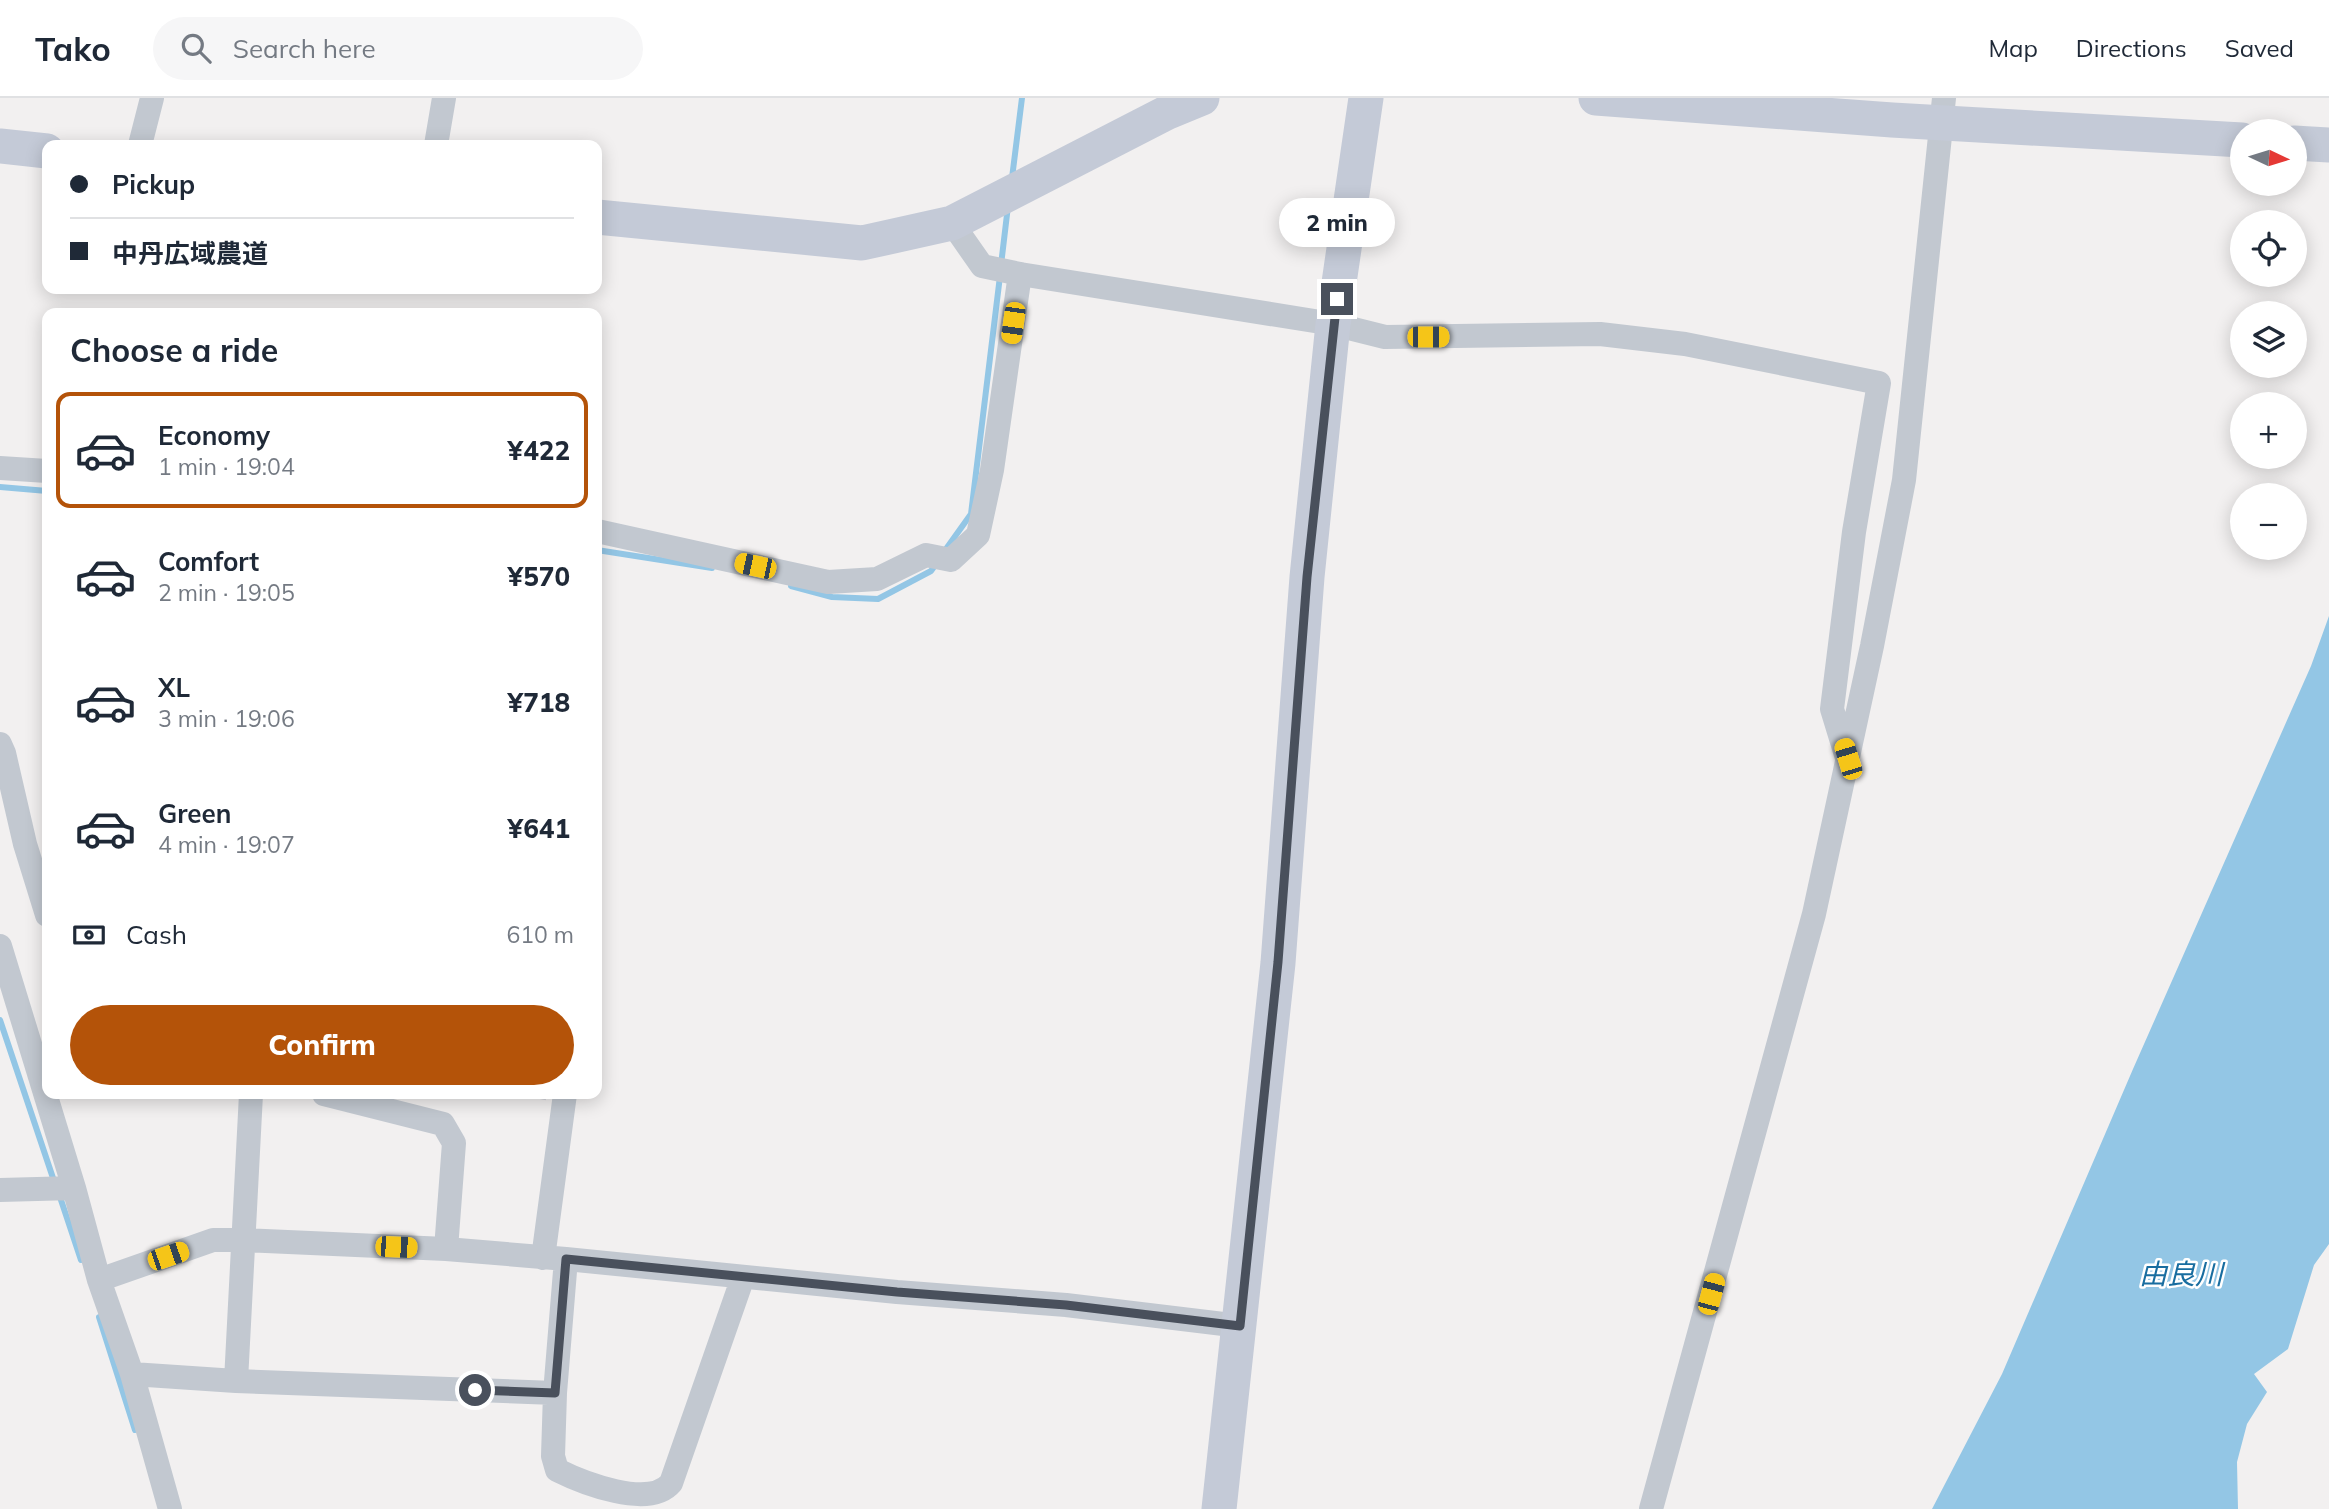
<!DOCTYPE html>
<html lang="en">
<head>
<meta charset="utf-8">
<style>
	body { margin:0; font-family:Mulish,"Noto Sans JP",sans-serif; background:#f6f6f7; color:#1f2937; height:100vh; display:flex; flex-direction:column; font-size:26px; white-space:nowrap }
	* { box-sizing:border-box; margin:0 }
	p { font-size:23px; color:#747a83 }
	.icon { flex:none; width:38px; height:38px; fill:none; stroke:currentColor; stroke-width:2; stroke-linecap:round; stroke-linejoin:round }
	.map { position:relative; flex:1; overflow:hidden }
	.details { position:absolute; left:42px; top:210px; width:560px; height:791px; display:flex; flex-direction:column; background:#fff; border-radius:14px; box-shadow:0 4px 18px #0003 }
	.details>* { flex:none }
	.banner { position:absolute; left:42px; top:42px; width:560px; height:154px; border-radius:14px; box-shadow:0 4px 18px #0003; display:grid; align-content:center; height:154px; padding:0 28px; background:#fff }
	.needle { width:46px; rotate:94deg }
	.buttons { position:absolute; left:2230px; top:21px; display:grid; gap:14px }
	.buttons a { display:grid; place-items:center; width:77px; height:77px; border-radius:50%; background:#fff; box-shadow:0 4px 18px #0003; font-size:35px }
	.end { position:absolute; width:32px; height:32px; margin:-16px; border:9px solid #49505c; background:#fff; box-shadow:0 0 0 4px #fff }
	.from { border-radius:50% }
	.bubble { position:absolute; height:49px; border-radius:24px; background:#fff; box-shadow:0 4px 18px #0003; font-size:23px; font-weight:800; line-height:49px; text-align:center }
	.car { position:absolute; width:21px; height:42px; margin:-21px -10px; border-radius:9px; box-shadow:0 0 5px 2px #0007; background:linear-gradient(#f5c518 24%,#345 0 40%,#f5c518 0 76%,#345 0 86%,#f5c518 0) }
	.banner b { display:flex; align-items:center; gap:24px; height:66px; font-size:26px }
	.banner b+b { border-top:2px solid #e0e1e3 }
	.banner i { width:18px; height:18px; background:#1f2937 }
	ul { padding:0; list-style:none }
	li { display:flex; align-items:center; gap:21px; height:116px; margin:0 14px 10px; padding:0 14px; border:4px solid transparent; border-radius:14px }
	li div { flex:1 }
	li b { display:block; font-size:26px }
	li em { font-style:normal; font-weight:800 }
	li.on { border-color:#b45309 }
	li>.icon { width:63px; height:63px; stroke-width:1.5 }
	h2 { padding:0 28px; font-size:32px; line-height:84px }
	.pay { display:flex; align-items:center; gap:18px; height:77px; padding:0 28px; font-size:26px }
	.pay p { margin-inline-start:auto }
	.action { display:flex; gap:14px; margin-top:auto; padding:14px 28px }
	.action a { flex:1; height:80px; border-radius:42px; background:#b45309; color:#fff; font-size:28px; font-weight:800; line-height:80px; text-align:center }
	header { display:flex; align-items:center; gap:42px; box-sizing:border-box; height:98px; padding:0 35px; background:#fff; border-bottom:2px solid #e0e1e3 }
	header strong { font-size:33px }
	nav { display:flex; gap:38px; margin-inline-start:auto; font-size:24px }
	.search { width:490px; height:63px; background:#f6f6f7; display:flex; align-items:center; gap:18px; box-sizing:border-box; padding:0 24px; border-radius:38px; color:#747a83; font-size:26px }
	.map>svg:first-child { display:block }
</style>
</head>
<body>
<header>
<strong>Tako</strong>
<div class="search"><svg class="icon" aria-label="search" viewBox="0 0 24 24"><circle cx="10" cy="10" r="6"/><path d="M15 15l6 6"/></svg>Search here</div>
<nav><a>Map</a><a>Directions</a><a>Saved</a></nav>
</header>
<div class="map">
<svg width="2329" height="1411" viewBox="0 0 2329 1411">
	<rect width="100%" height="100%" fill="#f2f0f0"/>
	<path fill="#93c6e5" d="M 2329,518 L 2329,1146 L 2314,1167 L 2288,1251 L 2254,1276 L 2267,1294 L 2247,1326 L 2237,1364 L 2238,1411 L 1932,1411 L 2002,1276 L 2133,971 L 2311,568 Z"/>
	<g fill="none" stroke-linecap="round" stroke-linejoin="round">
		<path stroke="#93c6e5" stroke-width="6" d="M 1012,80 L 1022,0
			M 1001,167 L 1008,108
			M 0,389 L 47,393
			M 946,451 L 971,416 L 1000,178
			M 597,452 L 712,470
			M 791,488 L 832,499 L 878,501 L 931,473 L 936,466
			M 0,922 L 55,1086
			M 59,1096 L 81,1162
			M 99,1219 L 135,1332"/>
	</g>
	<path fill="#cdced4" stroke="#d4d5db" stroke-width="2" d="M 521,996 L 546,996 L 545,1001 Z"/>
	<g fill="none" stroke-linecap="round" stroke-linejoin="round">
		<path stroke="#c2c8d0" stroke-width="24" d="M 140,47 L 152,0
			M 436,47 L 444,0
			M 952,125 L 982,168 L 1020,176 L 1333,226 L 1385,239 L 1600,236 L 1685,246 L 1879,285 L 1854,434 L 1832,611 L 1847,660
			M 0,370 L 47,373
			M 597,433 L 828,484 L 877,481 L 926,457 L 951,462 L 978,437 L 992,372 L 1020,176
			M 0,646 L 4,655 L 25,746 L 47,817
			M 0,848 L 74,1090 L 99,1182 L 132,1276 L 170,1411
			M 324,996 L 443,1026 L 454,1045 L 446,1151
			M 0,1092 L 74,1090
			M 543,1160 L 565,996
			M 566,1161 L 555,1295 L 553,1358 L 557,1372 C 583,1385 649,1411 671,1385 L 743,1179
			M 99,1182 L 213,1142 L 243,1142 L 446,1151 L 566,1161 L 897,1194 L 1066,1207 L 1240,1228
			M 132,1276 L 236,1283 L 555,1295
			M 236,1283 L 251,996
			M 1651,1411 L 1814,816 L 1872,548 L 1904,382 L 1944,0"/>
		<path stroke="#c4cad7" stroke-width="35" d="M 1596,0 L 1892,22 L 2242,42
			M 2294,45 L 2329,47
			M 0,48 L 47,53
			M 597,119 L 862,145 L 952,125 L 1168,14 L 1202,0
			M 1219,1411 L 1278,865 L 1307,479 L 1333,226 L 1366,0"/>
	</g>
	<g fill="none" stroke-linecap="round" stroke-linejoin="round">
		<path stroke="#49505c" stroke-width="9" d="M 475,1292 L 555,1295 L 566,1161 L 897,1194 L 1066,1207 L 1240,1228 L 1278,864 L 1307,479 L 1337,201"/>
	</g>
	<g text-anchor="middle" stroke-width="5" stroke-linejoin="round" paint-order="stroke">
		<g font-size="28" font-style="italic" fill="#186da0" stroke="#fff">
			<text x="2181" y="1186">由良川</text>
		</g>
	</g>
</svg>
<div class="buttons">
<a><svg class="needle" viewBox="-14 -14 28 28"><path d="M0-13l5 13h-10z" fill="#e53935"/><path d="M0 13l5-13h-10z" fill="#747a83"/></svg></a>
<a><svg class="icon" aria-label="locate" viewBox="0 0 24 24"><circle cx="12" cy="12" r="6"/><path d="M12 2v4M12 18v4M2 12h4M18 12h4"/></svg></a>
<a><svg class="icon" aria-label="layers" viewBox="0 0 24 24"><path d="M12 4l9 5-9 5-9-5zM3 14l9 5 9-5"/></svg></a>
<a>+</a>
<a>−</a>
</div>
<i class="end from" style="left:475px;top:1292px"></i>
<i class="end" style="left:1337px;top:201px"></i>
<div class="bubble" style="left:1279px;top:100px;width:116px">2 min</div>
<i class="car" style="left:1013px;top:225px;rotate:188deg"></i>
<i class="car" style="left:1428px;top:239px;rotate:90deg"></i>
<i class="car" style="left:755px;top:468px;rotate:282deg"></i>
<i class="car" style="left:1848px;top:661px;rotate:343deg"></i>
<i class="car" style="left:396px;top:1149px;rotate:92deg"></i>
<i class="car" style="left:168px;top:1158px;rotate:71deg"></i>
<i class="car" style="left:1711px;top:1196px;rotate:15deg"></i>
<div class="banner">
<b><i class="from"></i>Pickup</b>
<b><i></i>中丹広域農道</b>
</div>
<section class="details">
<h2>Choose a ride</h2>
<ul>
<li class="on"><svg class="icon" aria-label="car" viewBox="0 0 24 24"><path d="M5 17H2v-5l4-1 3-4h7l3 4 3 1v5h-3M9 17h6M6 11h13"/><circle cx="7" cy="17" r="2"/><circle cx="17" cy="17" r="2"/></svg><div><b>Economy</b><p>1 min · 19:04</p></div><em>¥422</em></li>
<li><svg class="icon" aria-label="car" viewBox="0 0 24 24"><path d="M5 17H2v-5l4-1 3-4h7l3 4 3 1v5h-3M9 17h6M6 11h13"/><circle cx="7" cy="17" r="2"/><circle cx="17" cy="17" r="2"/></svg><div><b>Comfort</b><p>2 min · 19:05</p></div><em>¥570</em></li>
<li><svg class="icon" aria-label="car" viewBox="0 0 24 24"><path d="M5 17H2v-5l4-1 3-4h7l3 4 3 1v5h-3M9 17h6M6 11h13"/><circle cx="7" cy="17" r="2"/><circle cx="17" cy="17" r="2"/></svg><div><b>XL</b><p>3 min · 19:06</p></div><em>¥718</em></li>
<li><svg class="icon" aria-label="car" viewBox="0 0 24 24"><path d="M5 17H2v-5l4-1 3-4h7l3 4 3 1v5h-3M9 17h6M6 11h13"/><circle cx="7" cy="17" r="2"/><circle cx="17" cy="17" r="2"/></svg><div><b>Green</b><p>4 min · 19:07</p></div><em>¥641</em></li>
</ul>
<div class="pay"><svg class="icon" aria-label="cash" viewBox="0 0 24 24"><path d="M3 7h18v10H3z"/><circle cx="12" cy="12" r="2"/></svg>Cash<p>610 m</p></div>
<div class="action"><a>Confirm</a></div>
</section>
</div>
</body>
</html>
